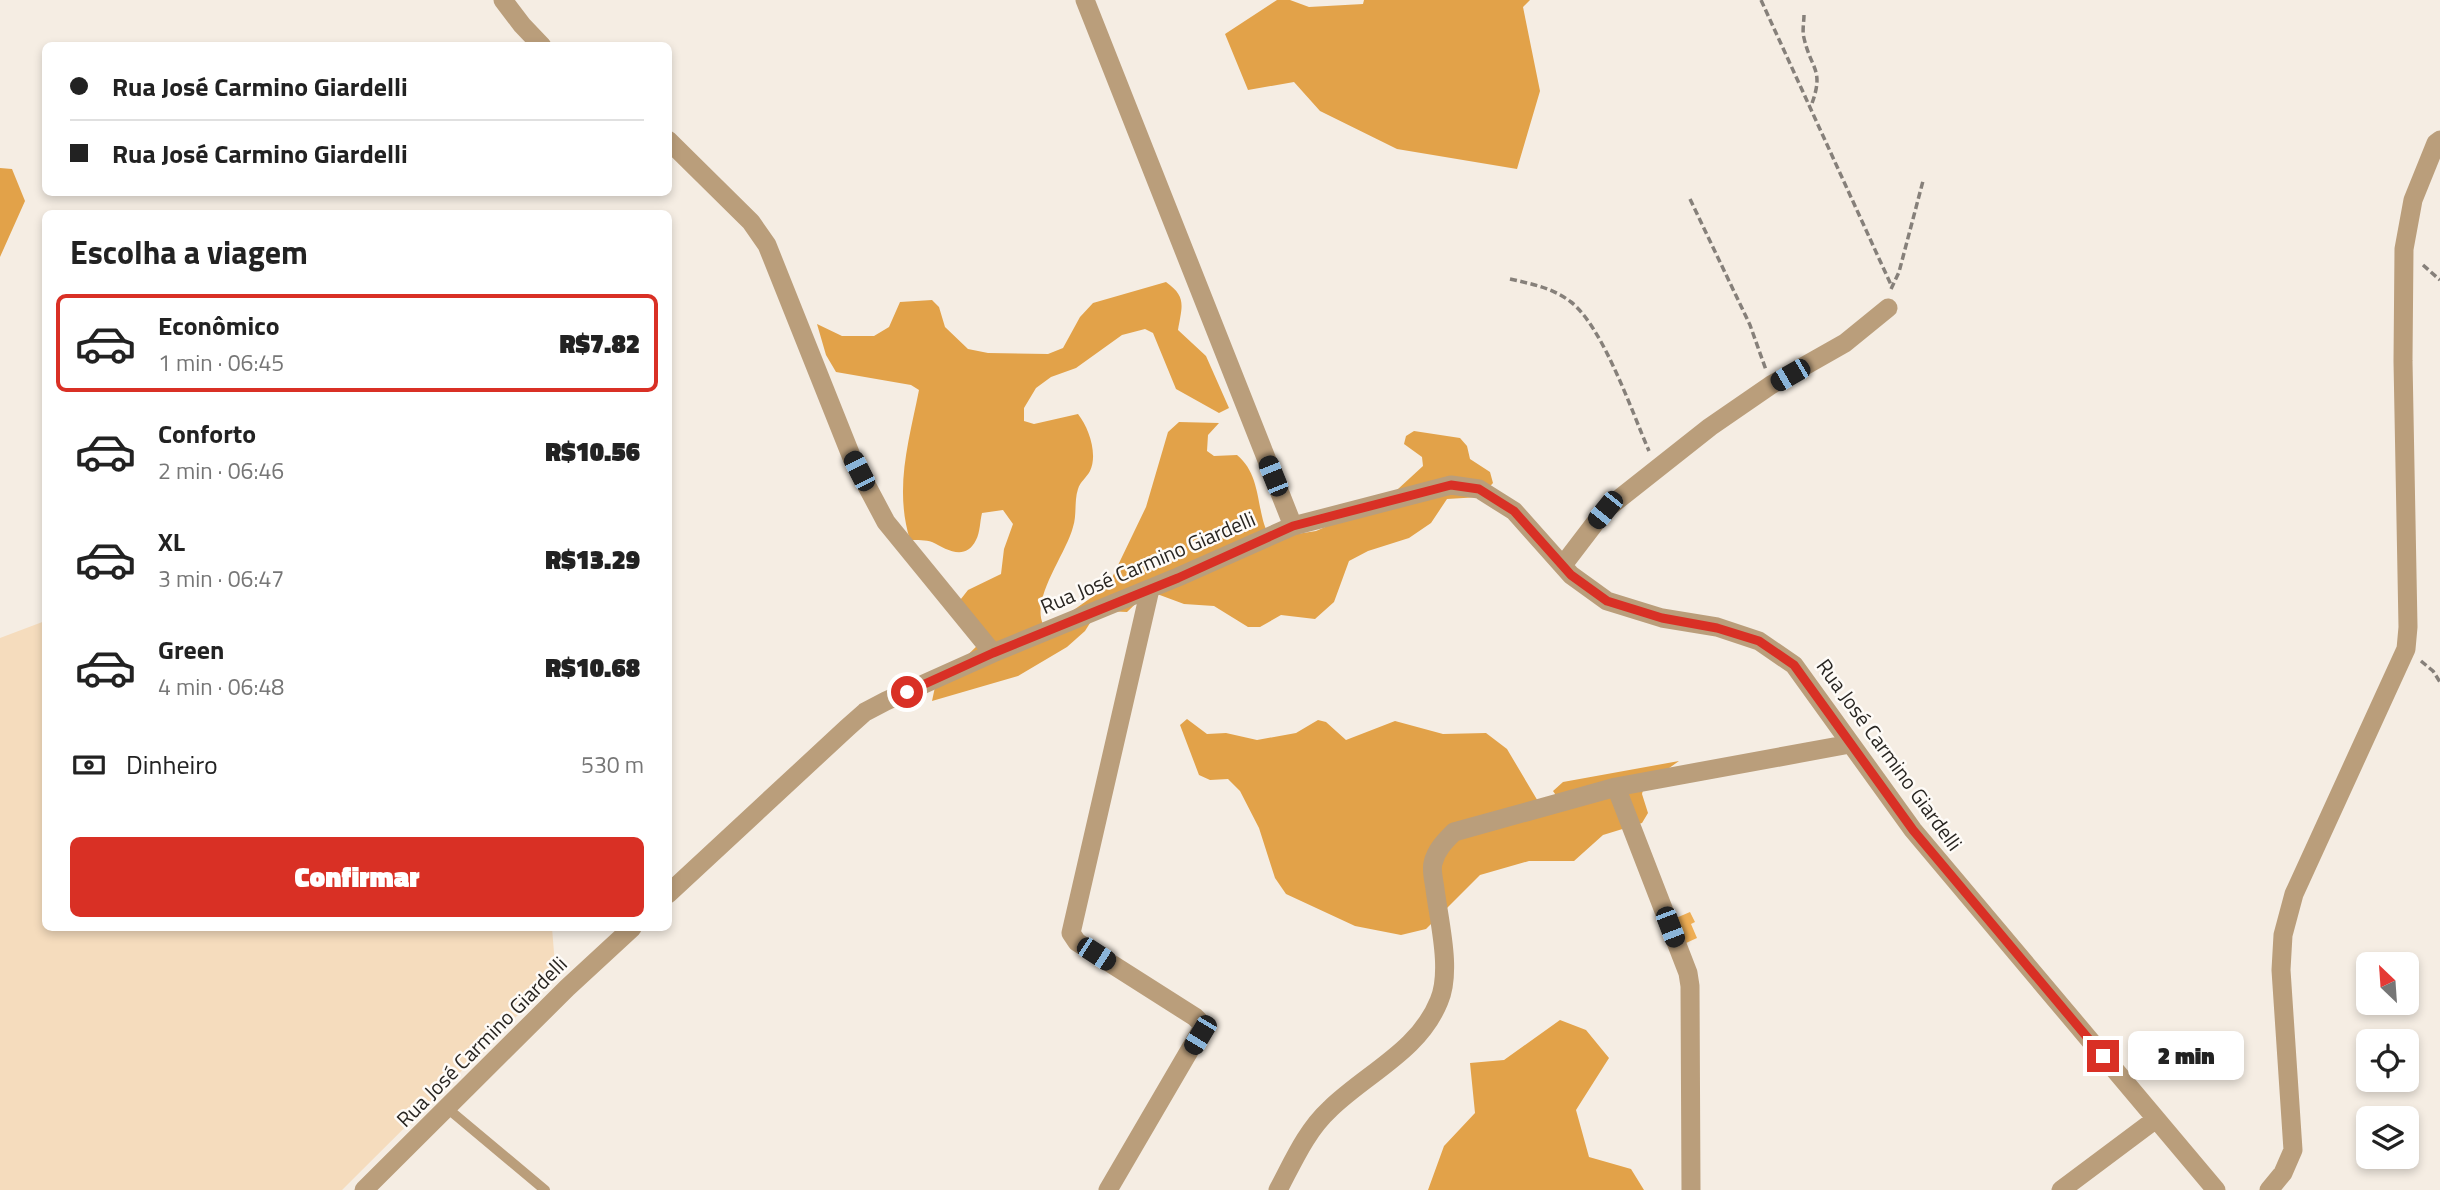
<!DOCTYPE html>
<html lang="pt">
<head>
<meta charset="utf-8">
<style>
	body { margin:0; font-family:"Titillium Web",sans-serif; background:#f2f2f2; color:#222; height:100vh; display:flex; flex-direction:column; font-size:26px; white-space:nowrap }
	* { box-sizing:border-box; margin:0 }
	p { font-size:23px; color:#767676 }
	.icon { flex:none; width:38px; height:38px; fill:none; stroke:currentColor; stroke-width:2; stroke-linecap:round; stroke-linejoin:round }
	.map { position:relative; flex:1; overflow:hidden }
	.panel { position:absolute; left:42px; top:210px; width:630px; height:721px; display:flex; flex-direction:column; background:#fff; border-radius:10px; box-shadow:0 4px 10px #0003 }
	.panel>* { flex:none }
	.hud { position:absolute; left:42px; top:42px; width:630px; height:154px; border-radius:10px; box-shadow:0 4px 10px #0003; display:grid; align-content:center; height:154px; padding:0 28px; background:#fff }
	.needle { width:46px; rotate:335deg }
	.fabs { position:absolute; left:2356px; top:952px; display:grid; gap:14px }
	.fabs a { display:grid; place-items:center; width:63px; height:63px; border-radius:10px; background:#fff; box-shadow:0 4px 10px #0003; font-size:35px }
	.end { position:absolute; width:32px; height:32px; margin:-16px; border:9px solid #d93025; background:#fff; box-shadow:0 0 0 4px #fff }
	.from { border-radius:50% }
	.bubble { position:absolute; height:49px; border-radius:10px; background:#fff; box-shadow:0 4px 10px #0003; font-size:23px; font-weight:800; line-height:49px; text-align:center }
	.car { position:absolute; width:21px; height:42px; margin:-21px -10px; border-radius:9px; box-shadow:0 0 5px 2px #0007; background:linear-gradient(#222 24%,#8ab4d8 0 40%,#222 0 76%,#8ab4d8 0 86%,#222 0) }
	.hud b { display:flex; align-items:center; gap:24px; height:66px; font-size:26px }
	.hud b+b { border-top:2px solid #e0e0e0 }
	.hud i { width:18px; height:18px; background:#222 }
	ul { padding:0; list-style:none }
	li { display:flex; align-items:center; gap:21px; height:98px; margin:0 14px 10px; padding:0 14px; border:4px solid transparent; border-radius:10px }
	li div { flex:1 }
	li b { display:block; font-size:26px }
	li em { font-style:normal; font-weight:800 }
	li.current { border-color:#d93025 }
	li>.icon { width:63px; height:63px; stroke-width:1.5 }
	h2 { padding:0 28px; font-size:32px; line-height:84px }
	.pay { display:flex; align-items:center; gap:18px; height:77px; padding:0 28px; font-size:26px }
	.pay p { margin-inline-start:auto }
	.action { display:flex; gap:14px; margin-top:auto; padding:14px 28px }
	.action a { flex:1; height:80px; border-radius:10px; background:#d93025; color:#fff; font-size:28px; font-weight:800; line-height:80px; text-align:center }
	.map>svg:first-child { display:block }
</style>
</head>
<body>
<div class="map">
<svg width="2440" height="1190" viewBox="0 0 2440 1190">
	<rect width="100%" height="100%" fill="#f5ede3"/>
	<path fill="#f5dcbd" d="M 45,621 L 46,928 L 552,928 L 556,977 L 342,1190 L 0,1190 L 0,638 Z"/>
	<path fill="#e2a249" d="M 1277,0 L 1290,0 L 1309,7 L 1363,4 L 1364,0 L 1530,0 L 1523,7 L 1540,91 L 1517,169 L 1397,149 L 1320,111 L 1294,82 L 1248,90 L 1225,34 Z
		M 0,168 L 12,169 L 25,201 L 0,257 Z
		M 1166,282 C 1187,297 1182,306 1178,330 L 1206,356 L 1229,408 L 1219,413 L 1176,389 L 1153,333 L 1145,329 L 1122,335 L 1076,368 L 1051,377 L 1036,388 L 1024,408 L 1024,421 L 1034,424 L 1078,414 C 1089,428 1098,454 1090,471 C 1087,477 1080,482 1078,489 C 1074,501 1077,515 1073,527 C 1066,554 1031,598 1043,624 L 1052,625 L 1108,586 L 1146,507 L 1168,432 L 1179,422 L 1219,423 L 1208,435 L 1207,451 L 1214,456 L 1237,455 C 1264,477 1255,517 1271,538 L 1316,531 L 1385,501 L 1423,466 L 1422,457 L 1404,444 L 1406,436 L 1414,431 L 1460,438 L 1467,446 L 1470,459 L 1490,472 L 1493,483 L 1480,497 L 1447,499 L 1431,523 L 1409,538 L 1368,551 L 1349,561 L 1334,602 L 1315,619 L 1281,615 L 1260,627 L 1248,627 L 1214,606 L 1184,604 L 1149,591 L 1127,612 L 1106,611 L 1095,615 L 1085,631 L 1067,647 L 1018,676 L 932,701 L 935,687 L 984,639 L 957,604 L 968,590 L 1001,574 L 1004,549 L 1013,524 L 1003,510 L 982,513 C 980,521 980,533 976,540 C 965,562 946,549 932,542 C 926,540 917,540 910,540 C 894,488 909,441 919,390 L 911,385 L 836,372 L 826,355 L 817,324 L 842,336 L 874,336 L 889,327 L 900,302 L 932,300 L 939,307 L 945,327 L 968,349 L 988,353 L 1048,354 L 1063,348 L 1080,317 L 1093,303 Z
		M 1187,719 L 1207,734 L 1226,733 L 1257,740 L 1296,733 L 1318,720 L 1326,722 L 1346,740 L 1395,721 L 1443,734 L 1486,733 L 1507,749 L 1539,803 L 1562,804 L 1553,791 L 1563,782 L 1679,761 L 1644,786 L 1642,794 L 1648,813 L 1642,823 L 1603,835 L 1574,861 L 1529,861 L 1480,875 L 1426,929 L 1401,935 L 1355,926 L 1286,894 L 1275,878 L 1259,828 L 1240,791 L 1228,779 L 1210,780 L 1199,775 L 1180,725 Z
		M 1560,1020 L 1586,1030 L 1609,1058 L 1576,1110 L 1589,1157 L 1631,1169 L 1644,1190 L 1428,1190 L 1444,1146 L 1475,1113 L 1470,1063 L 1504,1060 Z"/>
	<path fill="#eeae55" d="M 1690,912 L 1695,922 L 1691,924 L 1697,938 L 1686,943 L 1676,918 Z"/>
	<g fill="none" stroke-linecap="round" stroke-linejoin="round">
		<path stroke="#86807a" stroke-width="3.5" stroke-dasharray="7 3.5" stroke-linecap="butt" d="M 1761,0 L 1892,287
			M 1804,15 C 1804,22 1802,31 1804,38 C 1811,70 1825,69 1811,106
			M 1690,199 L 1750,325 L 1766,370
			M 2423,265 L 2440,280
			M 1510,279 C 1532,284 1553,288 1571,302 C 1603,327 1632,412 1649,451
			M 1891,289 L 1899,272 L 1923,181
			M 2421,661 L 2433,671 L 2440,682"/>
		<path stroke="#ba9e7b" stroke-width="10" d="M 447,1108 L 545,1190"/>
		<path stroke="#ba9e7b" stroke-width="19" d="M 503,0 L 522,25 L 542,46
			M 1085,0 L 1293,526
			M 668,140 L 751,222 L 767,245 L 852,458 L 886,522 L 993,653
			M 1563,565 L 1605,510 L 1710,427 L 1771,385 L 1845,343 L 1888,308
			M 1616,787 L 1688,973 L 1690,986 L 1691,1190
			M 668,894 L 847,728 L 865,712 L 886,701 L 993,653 L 1178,577 L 1293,526 L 1451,485 L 1479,489 L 1514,511 L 1571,575 L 1607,601 L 1662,618 L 1717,627 L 1759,641 L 1794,665 L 1913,830 L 2216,1190
			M 364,1190 L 567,988 L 632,928
			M 1108,1190 L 1202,1029 L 1200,1022 L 1195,1017 L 1077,942 L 1071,933 L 1150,589
			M 1278,1190 C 1293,1162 1306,1131 1330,1109 C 1367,1073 1419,1051 1439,1001 C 1452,971 1439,921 1435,889 C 1434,881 1431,870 1433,863 C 1436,850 1445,841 1454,832 L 1616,787 L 1850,744
			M 2061,1190 L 2156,1119
			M 2269,1190 L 2283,1173 L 2293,1150 L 2281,970 L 2283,935 L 2294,894 L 2406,649 L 2408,627 L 2403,361 L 2404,249 L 2413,200 L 2436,143 L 2440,140"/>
	</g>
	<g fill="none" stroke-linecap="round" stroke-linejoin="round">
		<path stroke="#d93025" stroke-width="9" d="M 907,692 L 993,653 L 1178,578 L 1293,526 L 1451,485 L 1479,489 L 1514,511 L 1571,575 L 1607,601 L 1662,618 L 1717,628 L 1759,641 L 1794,665 L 1913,830 L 2103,1056"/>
	</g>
	<g text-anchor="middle" stroke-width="5" stroke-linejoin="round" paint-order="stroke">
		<g font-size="21" fill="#292622" stroke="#fefbf7">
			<text transform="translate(1148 563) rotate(-23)" y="7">Rua José Carmino Giardelli</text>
			<text transform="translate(1889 755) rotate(54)" y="7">Rua José Carmino Giardelli</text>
			<text transform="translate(482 1042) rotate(-45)" y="7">Rua José Carmino Giardelli</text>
		</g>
	</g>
</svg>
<div class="fabs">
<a><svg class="needle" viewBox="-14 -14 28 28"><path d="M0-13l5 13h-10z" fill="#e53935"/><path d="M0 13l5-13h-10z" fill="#767676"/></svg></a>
<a><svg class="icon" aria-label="locate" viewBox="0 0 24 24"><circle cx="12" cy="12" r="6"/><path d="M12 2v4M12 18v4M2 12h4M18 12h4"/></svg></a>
<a><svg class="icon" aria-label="layers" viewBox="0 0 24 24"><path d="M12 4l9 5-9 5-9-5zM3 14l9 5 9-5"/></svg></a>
</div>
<i class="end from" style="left:907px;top:692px"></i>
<i class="end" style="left:2103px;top:1056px"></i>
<div class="bubble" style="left:2128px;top:1031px;width:116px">2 min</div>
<i class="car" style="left:1790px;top:375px;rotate:240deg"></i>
<i class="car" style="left:859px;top:471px;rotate:333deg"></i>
<i class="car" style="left:1273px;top:476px;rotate:338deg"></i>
<i class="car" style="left:1605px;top:510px;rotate:219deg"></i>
<i class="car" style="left:1670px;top:927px;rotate:159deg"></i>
<i class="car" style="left:1096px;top:954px;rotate:123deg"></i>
<i class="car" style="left:1200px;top:1035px;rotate:211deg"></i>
<div class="hud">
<b><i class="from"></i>Rua José Carmino Giardelli</b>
<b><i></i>Rua José Carmino Giardelli</b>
</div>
<section class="panel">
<h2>Escolha a viagem</h2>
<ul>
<li class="current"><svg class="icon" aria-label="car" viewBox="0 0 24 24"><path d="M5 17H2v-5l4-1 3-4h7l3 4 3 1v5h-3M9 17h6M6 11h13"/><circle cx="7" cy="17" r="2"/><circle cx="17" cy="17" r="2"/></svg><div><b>Econômico</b><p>1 min · 06:45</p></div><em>R$7.82</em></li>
<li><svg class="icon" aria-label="car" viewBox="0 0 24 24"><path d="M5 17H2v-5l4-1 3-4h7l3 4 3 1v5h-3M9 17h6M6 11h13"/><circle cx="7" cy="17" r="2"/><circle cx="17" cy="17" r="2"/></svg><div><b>Conforto</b><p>2 min · 06:46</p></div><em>R$10.56</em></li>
<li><svg class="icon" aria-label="car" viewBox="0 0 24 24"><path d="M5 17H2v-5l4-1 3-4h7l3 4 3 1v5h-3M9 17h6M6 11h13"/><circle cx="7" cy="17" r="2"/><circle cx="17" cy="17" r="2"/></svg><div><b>XL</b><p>3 min · 06:47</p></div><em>R$13.29</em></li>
<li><svg class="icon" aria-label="car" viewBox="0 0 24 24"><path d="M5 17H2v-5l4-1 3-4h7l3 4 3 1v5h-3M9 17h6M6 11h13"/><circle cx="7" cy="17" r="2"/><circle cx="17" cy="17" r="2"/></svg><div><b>Green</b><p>4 min · 06:48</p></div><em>R$10.68</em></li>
</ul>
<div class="pay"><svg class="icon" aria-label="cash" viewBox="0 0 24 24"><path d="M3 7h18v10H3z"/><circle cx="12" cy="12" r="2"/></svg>Dinheiro<p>530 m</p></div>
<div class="action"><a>Confirmar</a></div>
</section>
</div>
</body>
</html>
